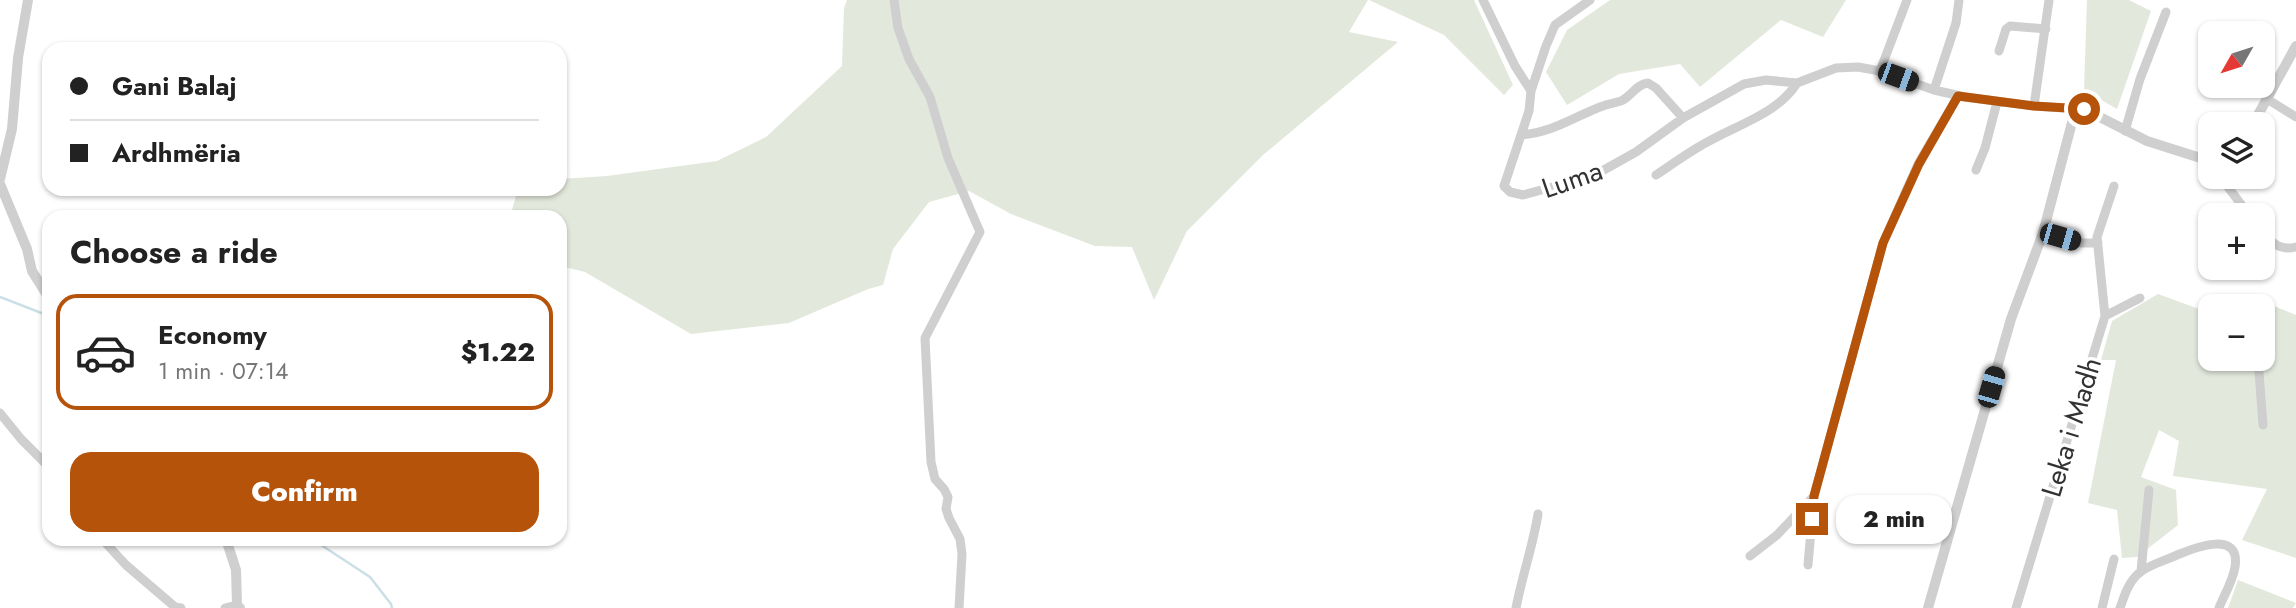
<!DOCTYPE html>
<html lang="en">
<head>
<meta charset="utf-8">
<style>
	body { margin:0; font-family:Jost,sans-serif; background:#f2f2f2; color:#222; height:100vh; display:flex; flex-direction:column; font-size:26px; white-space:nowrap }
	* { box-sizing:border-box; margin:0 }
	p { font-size:23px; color:#767676 }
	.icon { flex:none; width:38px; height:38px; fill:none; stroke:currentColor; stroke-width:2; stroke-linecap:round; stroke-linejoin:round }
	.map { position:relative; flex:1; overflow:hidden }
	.sheet { position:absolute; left:42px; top:210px; width:525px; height:336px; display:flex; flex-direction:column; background:#fff; border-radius:21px; box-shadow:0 2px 5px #0004 }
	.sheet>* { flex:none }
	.hud { position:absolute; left:42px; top:42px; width:525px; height:154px; border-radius:21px; box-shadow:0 2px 5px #0004; display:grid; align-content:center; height:154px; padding:0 28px; background:#fff }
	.needle { width:46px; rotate:231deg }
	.fabs { position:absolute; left:2198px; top:21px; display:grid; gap:14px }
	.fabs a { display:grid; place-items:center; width:77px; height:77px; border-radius:14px; background:#fff; box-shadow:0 2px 5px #0004; font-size:35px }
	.end { position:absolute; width:32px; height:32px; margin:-16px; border:9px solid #b45309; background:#fff; box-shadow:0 0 0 4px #fff }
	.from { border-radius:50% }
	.bubble { position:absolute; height:49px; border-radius:21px; background:#fff; box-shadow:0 2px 5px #0004; font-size:23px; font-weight:800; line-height:49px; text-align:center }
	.car { position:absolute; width:21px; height:42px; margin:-21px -10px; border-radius:9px; box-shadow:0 0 5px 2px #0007; background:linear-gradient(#222 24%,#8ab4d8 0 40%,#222 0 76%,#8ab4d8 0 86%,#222 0) }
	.hud b { display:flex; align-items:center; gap:24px; height:66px; font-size:26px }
	.hud b+b { border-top:2px solid #e0e0e0 }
	.hud i { width:18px; height:18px; background:#222 }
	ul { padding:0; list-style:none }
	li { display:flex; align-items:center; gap:21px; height:116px; margin:0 14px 10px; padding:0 14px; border:4px solid #e0e0e0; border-radius:21px }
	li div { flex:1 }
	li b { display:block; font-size:26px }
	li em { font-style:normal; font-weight:800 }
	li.selected { border-color:#b45309 }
	li>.icon { width:63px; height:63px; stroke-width:1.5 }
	h2 { padding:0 28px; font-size:32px; line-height:84px }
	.cta { display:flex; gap:14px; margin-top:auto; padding:14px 28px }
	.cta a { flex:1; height:80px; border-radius:21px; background:#b45309; color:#fff; font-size:28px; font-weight:800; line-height:80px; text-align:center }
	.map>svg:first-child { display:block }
</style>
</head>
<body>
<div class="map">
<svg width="2296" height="608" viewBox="0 0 2296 608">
	<rect width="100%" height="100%" fill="#fff"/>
	<path fill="#e3e8dc" d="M 847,0 L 1368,0 L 1349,32 L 1398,42 L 1263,155 L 1187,231 L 1154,300 L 1132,247 L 1095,246 L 1011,214 L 969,191 L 929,202 L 893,249 L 883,285 L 868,289 L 789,323 L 691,334 L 585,272 L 560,266 L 560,217 L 510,217 L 518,189 L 560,189 L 560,179 L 607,176 L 717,161 L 766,137 L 842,66 L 844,8 Z
		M 1369,0 L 1474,0 L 1513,85 L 1504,95 L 1444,35 Z
		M 1610,0 L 1846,0 L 1823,37 L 1781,20 L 1700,87 L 1680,64 L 1619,74 L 1567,105 L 1546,72 L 1567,30 Z
		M 2087,0 L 2129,0 L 2151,11 L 2117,109 L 2084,90 Z
		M 2158,294 L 2210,313 L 2210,359 L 2263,359 L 2263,315 L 2274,306 L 2296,315 L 2296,558 L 2242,540 L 2267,489 L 2173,476 L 2179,441 L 2159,430 L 2141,477 L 2176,490 L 2178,525 L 2137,557 L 2122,558 L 2117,510 L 2088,503 L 2116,360 L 2101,360 L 2112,321 Z
		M 2238,580 L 2296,603 L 2293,608 L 2228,608 Z"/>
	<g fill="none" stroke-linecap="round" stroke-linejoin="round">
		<path stroke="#cbdfe6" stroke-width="2.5" d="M 0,297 L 49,316
			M 312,539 L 370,577 L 391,604 L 392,608"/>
		<path stroke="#cfcfcf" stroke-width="9" d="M 894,0 L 898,28 L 909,59 L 930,97 L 948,158 L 980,232 L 925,338 L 931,462 L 935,479 L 944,489 L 948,497 L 946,509 L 949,518 L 960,539 L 962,554 L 959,608
			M 1483,0 L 1515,66 L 1531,91
			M 1590,0 L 1555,25 L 1546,46 L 1531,91 L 1529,111 L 1504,186 L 1510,192 L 1523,195 L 1593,176 L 1636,152 L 1683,118 L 1744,84 L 1766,80 L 1797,83 L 1836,68 L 1858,67 L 1880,71 L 1934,90 L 1965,97 L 2034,106 L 2079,109
			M 1999,51 L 2006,29 L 2010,26 L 2046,29
			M 1880,71 L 1907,0
			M 1934,90 L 1956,23 L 1959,0
			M 2267,99 L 2296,117
			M 2034,106 L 2049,0
			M 2125,131 L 2140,79 L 2166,12
			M 1521,135 C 1551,133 1572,118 1600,107 C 1607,104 1614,103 1621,101 C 1632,96 1636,84 1648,83 L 1656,88 L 1683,118
			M 1976,170 L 1985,148 L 1997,102
			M 1656,175 C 1671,165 1686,154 1702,145 C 1733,126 1777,115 1797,83
			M 2225,183 L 2249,215
			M 2263,232 C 2272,243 2280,251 2296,247
			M 2043,233 L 2081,243 L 2098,243
			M 2105,316 L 2140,298
			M 2258,359 L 2263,425
			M 0,413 L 21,439 L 49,467
			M 102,539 L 126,565 L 175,607 L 181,608
			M 1750,556 L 1777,535 L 1814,496
			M 1808,565 L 1814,496 L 1883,243 L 1918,164 L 1958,96
			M 2141,571 L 2149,490
			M 225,608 L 237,605
			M 1516,608 C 1522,576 1533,546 1538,514
			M 2016,608 L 2105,316 L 2097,237 L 2114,186
			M 2102,608 L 2114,559
			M 2120,608 C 2124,597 2128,583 2138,574 C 2147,565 2165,561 2177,555 C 2194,548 2241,529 2235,567 C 2233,581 2224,595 2219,608"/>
		<path stroke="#cfcfcf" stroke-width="10" d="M 2253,124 L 2296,46
			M 0,179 L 12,129 L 18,58 L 28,0
			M 0,184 L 27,249 L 32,271 L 49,298
			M 226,539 L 236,570 L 237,605 L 240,608
			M 1928,608 L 2011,319 L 2043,233 L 2075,111 L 2084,109 L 2147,141 L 2210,161"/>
	</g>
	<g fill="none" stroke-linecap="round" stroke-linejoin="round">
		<path stroke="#b45309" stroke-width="9" d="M 1812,519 L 1814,496 L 1883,243 L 1919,164 L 1958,96 L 2034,106 L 2084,109"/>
	</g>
	<g text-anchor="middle" stroke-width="7" stroke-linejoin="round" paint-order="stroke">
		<g font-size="28" fill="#323232" stroke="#fff">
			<text transform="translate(1572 179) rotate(-19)" y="10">Luma</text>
			<text transform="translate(2071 427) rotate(-73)" y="10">Leka i Madh</text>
		</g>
	</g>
</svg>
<div class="fabs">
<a><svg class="needle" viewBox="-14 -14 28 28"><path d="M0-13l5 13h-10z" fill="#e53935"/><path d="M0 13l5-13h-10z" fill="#767676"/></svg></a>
<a><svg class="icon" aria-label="layers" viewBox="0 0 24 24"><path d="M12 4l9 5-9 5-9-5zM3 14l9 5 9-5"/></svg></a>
<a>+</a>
<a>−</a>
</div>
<i class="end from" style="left:2084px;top:109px"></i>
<i class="end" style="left:1812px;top:519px"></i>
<div class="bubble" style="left:1836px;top:495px;width:116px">2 min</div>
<i class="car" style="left:1898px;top:77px;rotate:110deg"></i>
<i class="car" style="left:2060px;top:237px;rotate:106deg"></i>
<i class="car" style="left:1991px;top:387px;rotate:16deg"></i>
<div class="hud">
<b><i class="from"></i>Gani Balaj</b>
<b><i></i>Ardhmëria</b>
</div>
<section class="sheet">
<h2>Choose a ride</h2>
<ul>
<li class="selected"><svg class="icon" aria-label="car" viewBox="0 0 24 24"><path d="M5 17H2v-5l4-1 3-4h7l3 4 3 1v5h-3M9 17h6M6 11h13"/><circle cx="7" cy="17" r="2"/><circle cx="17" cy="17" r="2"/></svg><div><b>Economy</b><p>1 min · 07:14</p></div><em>$1.22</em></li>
</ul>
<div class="cta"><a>Confirm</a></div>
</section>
</div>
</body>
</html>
